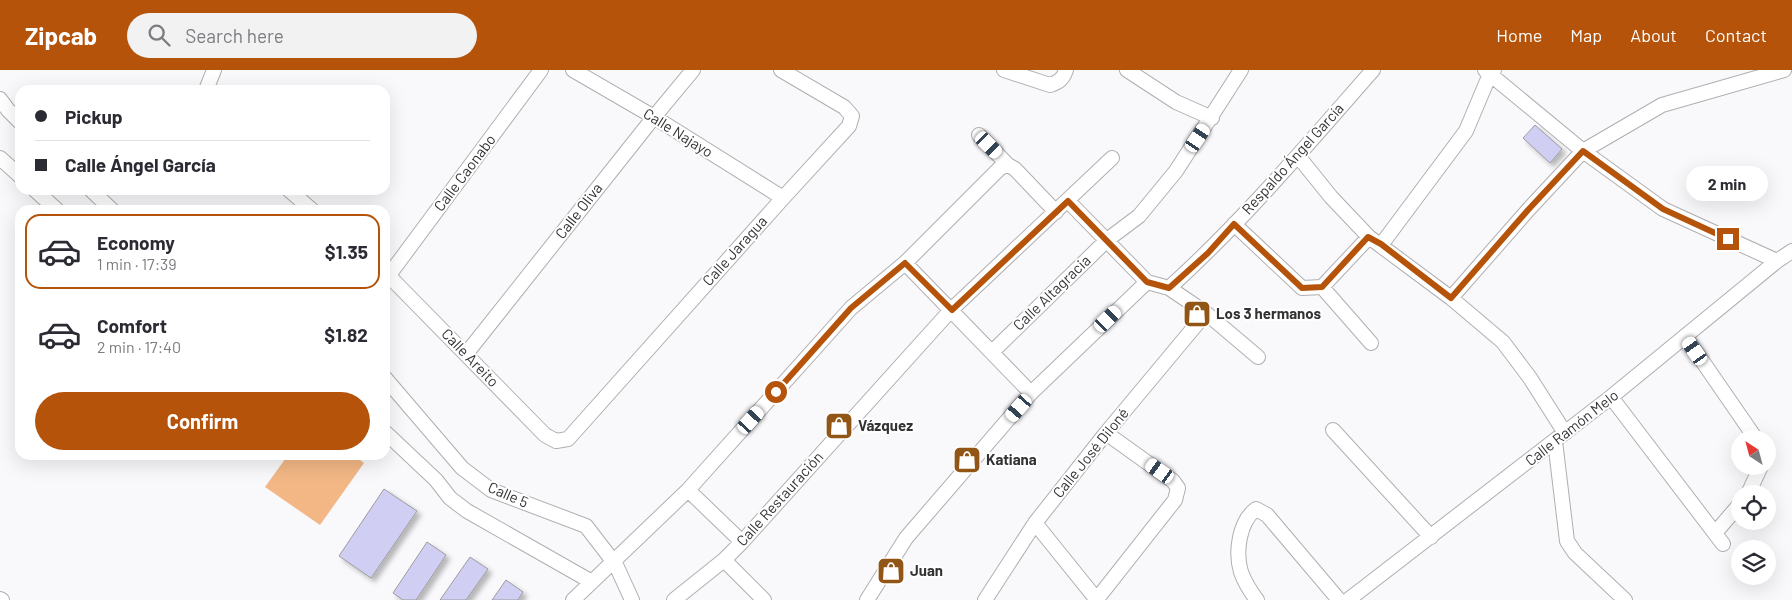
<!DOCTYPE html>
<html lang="en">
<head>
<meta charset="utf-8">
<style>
	body { margin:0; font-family:Barlow,sans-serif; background:#f2f2f3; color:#2b2b33; height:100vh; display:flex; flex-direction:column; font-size:19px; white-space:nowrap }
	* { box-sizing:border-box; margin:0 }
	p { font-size:16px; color:#7c7c81 }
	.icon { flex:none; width:28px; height:28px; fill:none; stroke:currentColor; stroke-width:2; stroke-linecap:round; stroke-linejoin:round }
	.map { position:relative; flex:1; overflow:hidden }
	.side { position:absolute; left:15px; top:135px; width:375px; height:255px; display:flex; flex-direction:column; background:#fff; border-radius:15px; box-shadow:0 5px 20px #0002 }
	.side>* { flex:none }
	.guide { position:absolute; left:15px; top:15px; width:375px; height:110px; border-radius:15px; box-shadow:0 5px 20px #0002; display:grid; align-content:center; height:110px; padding:0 20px; background:#fff }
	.needle { width:32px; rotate:324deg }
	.tools { position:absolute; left:1731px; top:360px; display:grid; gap:10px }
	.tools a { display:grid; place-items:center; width:45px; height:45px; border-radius:50%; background:#fff; box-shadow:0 5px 20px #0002; font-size:25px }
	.end { position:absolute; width:22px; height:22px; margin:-11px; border:6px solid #b45309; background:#fff; box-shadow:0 0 0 2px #fff }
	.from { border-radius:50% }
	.bubble { position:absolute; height:35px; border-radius:18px; background:#fff; box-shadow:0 5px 20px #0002; font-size:16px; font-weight:700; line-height:35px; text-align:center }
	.car { position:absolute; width:15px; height:30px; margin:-15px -8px; border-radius:6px; box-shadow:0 0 4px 1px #0007; background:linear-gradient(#fff 24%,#345 0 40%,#fff 0 76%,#345 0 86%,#fff 0) }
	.guide b { display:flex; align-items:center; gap:18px; height:48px; font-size:19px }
	.guide b+b { border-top:1px solid #e1e1e2 }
	.guide i { width:12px; height:12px; background:#2b2b33 }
	ul { padding:9px 0 0; list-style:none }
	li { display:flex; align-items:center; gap:15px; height:75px; margin:0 10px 8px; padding:0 10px; border:2px solid transparent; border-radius:15px }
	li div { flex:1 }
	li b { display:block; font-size:19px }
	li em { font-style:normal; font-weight:700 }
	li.active { border-color:#b45309 }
	li>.icon { width:45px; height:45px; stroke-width:1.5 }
	.cta { display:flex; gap:10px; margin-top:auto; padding:10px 20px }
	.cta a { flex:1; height:58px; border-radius:30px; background:#b45309; color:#fff; font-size:20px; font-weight:700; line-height:58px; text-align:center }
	header { display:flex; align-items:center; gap:30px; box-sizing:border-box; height:70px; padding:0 25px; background:#b45309; color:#fff }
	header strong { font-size:24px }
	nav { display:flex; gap:28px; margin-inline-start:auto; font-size:18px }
	.search { width:350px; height:45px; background:#f2f2f3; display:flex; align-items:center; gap:12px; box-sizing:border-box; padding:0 18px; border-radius:28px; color:#7c7c81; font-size:19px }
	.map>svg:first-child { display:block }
</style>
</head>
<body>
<header>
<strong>Zipcab</strong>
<div class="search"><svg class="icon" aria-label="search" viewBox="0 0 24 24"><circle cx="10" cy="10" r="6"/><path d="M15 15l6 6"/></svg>Search here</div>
<nav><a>Home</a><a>Map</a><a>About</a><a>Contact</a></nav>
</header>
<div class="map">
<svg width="1792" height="530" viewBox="0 0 1792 530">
	<defs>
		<filter id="shadow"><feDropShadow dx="4" dy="4" stdDeviation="2.5" flood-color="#0004"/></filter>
	</defs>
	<rect width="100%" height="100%" fill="#f9f9fc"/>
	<path fill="#f2b785" d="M 288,385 L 353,385 L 364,393 L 320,455 L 265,417 Z"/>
	<path fill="#d0cef2" stroke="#9c9c9f" filter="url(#shadow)" d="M 1535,55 L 1562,79 L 1550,93 L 1523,68 Z
		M 384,419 L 417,441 L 371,508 L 339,486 Z
		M 427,472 L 446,485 L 416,530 L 403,530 L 393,523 Z
		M 470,487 L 488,499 L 466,530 L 440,530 Z
		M 506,510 L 523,522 L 518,530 L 492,530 Z"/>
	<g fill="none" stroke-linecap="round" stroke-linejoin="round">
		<defs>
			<path id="minor" d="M 573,0 L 654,47 L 783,128
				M 1004,0 L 1050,15 C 1059,12 1063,9 1066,0
				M 1127,0 L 1176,32 L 1212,48
				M 1485,0 L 1583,81 L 1663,139 L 1777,191
				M 206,20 L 214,0
				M 0,29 L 8,40 L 20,52
				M 979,65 L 1008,95 L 1015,99 L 1056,142
				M 1298,86 L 1331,127 L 1369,167 L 1451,228 L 1503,272 L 1530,308 L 1565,363
				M 0,88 L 20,106
				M 35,120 L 57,140
				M 91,120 L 112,140
				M 289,120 L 312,140
				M 1068,131 L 1147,212 L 1169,218 L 1206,243 L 1258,287
				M 1234,154 L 1302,218 L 1322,217 L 1369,167
				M 1381,175 L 1466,61 L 1490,4 L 1494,0
				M 905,193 L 1031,323
				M 385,202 L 545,365 L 556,371 L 568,369 L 783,128 L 849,56 L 852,46 L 844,37 L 781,0
				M 389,205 L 541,0
				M 1322,217 L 1371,273
				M 1169,218 C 1243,151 1307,75 1373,0
				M 1451,228 L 1528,140 L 1583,81 L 1662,35 L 1784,0
				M 1685,266 L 1756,369
				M 992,282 L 1107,170 L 1139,146 L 1176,101 L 1241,0
				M 466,284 L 654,47 L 693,0
				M 385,308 L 462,398 L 491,420 L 586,456 L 616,495 L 632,530
				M 1611,327 L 1723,474
				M 1333,360 L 1431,467
				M 385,362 L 436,410 L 450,428 L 467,441 L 592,512
				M 1555,371 L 1567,471 L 1575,483 L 1625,530
				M 688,420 L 742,472
				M 1748,424 L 1761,396
				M 1035,453 L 1097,530
				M 1715,463 L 1740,434
				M 724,490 L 764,530
				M 0,529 L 2,530
				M 1097,529 L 1175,430 L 1178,418 L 1173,411 L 1106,363
				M 573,530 L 688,420 L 851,238 L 905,193 L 1000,98 L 1008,95
				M 674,530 L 724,490 L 742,472 L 951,240 L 1112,88
				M 867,530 L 906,468 L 1031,323 L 1147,212
				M 985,530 L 1035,453 L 1106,363 L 1206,243
				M 1257,530 C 1250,521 1245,513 1241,502 C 1235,482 1239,452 1256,439 L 1267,445 L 1339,530
				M 1348,530 L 1611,327 L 1777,191 L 1792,181"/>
		</defs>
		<use href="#minor" stroke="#afafb2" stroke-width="16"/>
		<use href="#minor" stroke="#fff" stroke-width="14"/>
	</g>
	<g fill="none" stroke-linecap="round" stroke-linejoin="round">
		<path stroke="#b45309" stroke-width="6" d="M 776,322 L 851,238 L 905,193 L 952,240 L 1068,131 L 1147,212 L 1169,218 L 1208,183 L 1234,154 L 1302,218 L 1322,217 L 1368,167 L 1381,174 L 1451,228 L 1528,140 L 1583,81 L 1663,139 L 1728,169"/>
	</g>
	<defs>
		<symbol id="shop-square" viewBox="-11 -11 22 22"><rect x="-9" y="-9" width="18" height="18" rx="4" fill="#915515" stroke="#fff"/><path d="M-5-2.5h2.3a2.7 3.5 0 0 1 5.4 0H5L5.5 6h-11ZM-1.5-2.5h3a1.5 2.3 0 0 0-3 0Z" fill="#fff"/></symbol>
	</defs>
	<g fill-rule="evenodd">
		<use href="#shop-square" x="1181" y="228" width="32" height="32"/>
		<use href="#shop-square" x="823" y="340" width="32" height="32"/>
		<use href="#shop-square" x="951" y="374" width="32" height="32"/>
		<use href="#shop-square" x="875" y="485" width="32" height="32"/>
	</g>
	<g text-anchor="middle" stroke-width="4" stroke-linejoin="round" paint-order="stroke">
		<g font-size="15" fill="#333335" stroke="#fff">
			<text transform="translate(678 63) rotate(32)" y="5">Calle Najayo</text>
			<text transform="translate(1293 89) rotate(-48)" y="5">Respaldo Ángel García</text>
			<text transform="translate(465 103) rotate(-53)" y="5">Calle Caonabo</text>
			<text transform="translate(579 141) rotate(-52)" y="5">Calle Oliva</text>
			<text transform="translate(735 181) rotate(-48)" y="5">Calle Jaragua</text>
			<text transform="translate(1052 223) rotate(-44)" y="5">Calle Altagracia</text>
			<text transform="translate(470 288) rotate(46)" y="5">Calle Areito</text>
			<text transform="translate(1572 358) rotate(-38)" y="5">Calle Ramón Melo</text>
			<text transform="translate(1091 383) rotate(-51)" y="5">Calle José Diloné</text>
			<text transform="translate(508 425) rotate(24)" y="5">Calle 5</text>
			<text transform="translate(780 429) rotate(-48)" y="5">Calle Restauración</text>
		</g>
		<g font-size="15" font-weight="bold" fill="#333335" stroke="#fff" text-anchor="start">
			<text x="1216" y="249">Los 3 hermanos</text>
			<text x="858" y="361">Vázquez</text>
			<text x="986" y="395">Katiana</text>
			<text x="910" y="506">Juan</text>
		</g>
	</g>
</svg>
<div class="tools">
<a><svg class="needle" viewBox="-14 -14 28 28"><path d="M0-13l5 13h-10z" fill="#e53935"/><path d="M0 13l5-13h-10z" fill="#7c7c81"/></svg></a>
<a><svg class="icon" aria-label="locate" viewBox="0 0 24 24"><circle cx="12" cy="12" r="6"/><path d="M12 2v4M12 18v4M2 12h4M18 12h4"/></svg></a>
<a><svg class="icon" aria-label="layers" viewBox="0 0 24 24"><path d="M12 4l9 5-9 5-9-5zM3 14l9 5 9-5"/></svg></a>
</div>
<i class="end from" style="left:776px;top:322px"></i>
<i class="end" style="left:1728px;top:169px"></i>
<div class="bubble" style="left:1686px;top:96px;width:82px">2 min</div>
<i class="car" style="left:1198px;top:68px;rotate:34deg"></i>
<i class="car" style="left:989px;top:75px;rotate:135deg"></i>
<i class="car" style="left:1108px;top:249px;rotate:46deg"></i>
<i class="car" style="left:1695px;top:281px;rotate:325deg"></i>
<i class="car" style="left:1019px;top:338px;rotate:221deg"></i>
<i class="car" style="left:751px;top:350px;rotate:42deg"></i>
<i class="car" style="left:1160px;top:401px;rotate:305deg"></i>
<div class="guide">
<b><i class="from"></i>Pickup</b>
<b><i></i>Calle Ángel García</b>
</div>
<section class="side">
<ul>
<li class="active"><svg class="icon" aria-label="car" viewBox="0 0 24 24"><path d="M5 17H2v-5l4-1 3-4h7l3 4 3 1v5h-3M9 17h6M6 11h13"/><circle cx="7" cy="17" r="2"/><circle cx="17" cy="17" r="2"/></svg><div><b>Economy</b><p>1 min · 17:39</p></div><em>$1.35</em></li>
<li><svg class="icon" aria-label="car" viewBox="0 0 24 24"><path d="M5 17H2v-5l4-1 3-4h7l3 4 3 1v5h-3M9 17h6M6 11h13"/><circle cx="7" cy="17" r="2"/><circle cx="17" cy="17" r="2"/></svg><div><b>Comfort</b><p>2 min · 17:40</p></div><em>$1.82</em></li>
</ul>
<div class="cta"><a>Confirm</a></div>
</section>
</div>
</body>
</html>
